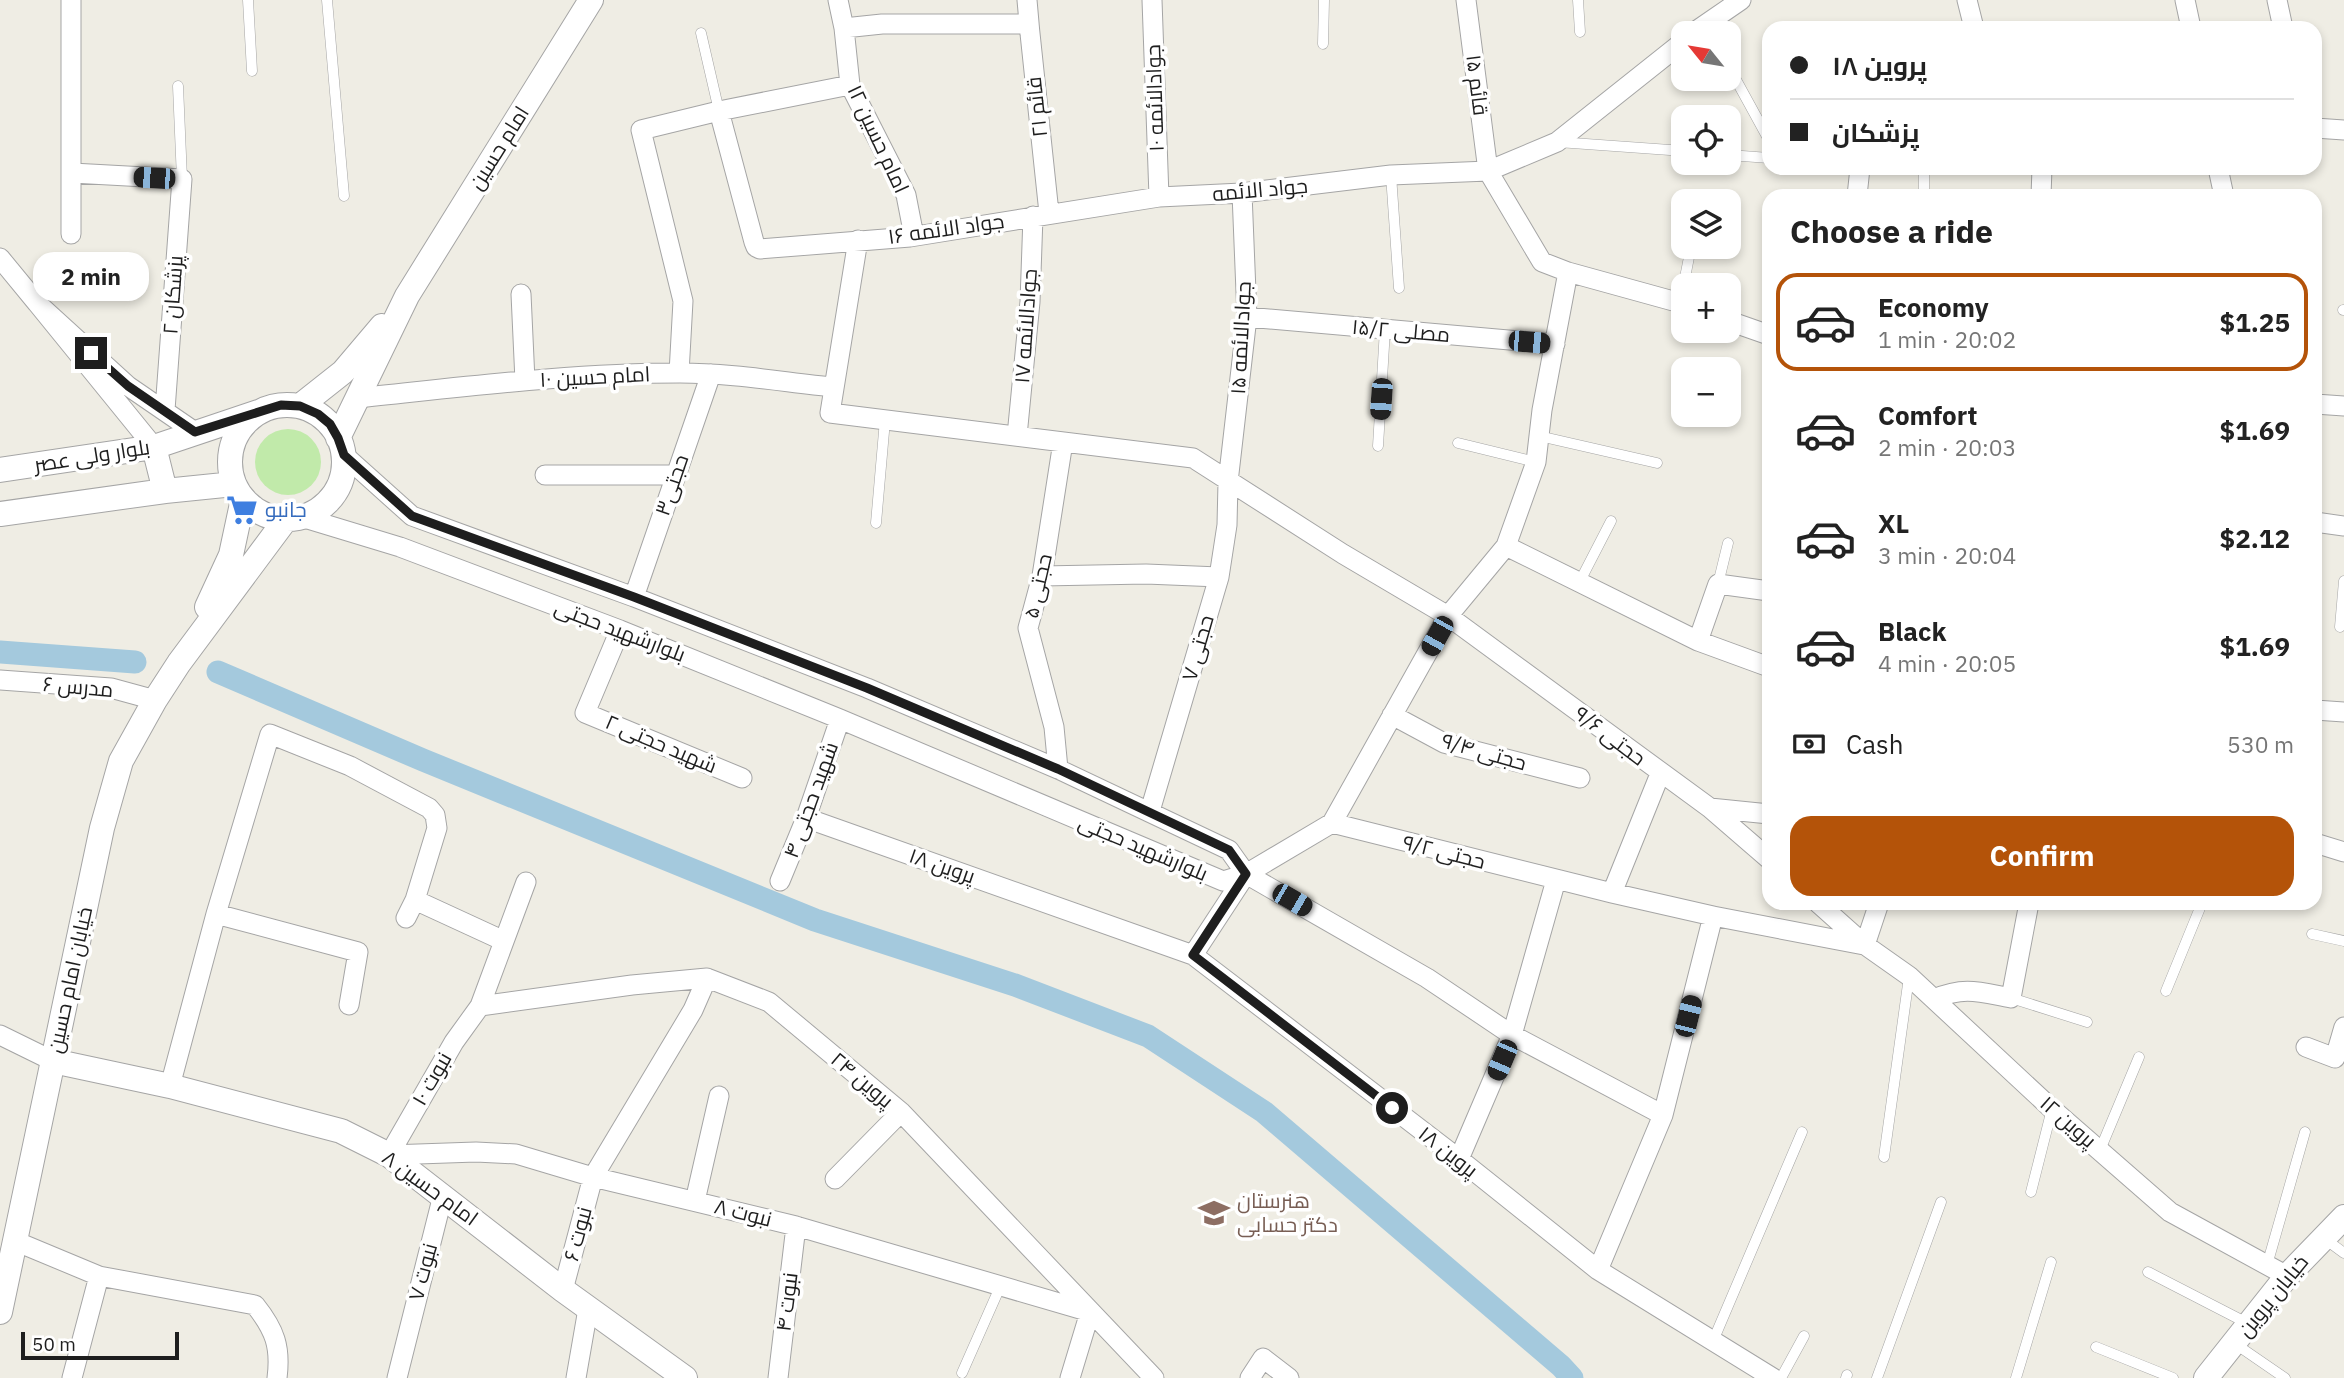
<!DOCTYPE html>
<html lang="en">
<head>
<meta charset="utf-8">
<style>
	body { margin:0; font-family:"IBM Plex Sans",Cairo,sans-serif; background:#f6f6f6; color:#222; height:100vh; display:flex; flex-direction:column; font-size:26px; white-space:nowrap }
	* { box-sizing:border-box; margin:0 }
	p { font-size:23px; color:#767676 }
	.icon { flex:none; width:38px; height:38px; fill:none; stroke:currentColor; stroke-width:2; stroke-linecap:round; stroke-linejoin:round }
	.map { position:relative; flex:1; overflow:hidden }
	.side { position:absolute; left:1762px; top:189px; width:560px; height:721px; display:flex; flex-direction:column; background:#fff; border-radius:21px; box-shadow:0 4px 10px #0003 }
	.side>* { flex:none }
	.hud { position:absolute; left:1762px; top:21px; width:560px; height:154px; border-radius:21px; box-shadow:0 4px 10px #0003; display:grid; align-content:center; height:154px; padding:0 28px; background:#fff }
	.needle { width:46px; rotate:300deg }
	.buttons { position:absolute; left:1671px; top:21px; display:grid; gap:14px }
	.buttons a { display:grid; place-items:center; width:70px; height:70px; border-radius:14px; background:#fff; box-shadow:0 4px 10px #0003; font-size:35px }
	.scale { position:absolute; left:21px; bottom:18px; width:158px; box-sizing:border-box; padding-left:7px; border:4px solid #1e1e1e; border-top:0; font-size:19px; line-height:24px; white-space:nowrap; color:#1e1e1e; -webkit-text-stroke:5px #fff; paint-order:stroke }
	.end { position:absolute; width:32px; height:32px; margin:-16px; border:9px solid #1e1e1e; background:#fff; box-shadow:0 0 0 4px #fff }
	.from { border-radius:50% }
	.bubble { position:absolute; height:49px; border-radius:21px; background:#fff; box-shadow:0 4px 10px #0003; font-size:23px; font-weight:800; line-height:49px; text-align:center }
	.car { position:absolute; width:21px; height:42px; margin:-21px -10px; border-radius:9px; box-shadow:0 0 5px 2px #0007; background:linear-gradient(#222 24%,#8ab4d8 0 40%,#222 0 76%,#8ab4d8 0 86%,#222 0) }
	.hud b { display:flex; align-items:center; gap:24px; height:66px; font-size:26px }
	.hud b+b { border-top:2px solid #e0e0e0 }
	.hud i { width:18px; height:18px; background:#222 }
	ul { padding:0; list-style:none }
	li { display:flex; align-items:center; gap:21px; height:98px; margin:0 14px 10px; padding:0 14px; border:4px solid transparent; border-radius:21px }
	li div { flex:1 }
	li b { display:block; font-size:26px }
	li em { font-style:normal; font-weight:800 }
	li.active { border-color:#b45309 }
	li>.icon { width:63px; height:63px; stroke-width:1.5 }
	h2 { padding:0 28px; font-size:32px; line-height:84px }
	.pay { display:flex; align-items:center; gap:18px; height:77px; padding:0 28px; font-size:26px }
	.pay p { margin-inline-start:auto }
	.primary-button { display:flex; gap:14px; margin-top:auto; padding:14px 28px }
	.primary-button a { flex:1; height:80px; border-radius:21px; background:#b45309; color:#fff; font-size:28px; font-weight:800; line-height:80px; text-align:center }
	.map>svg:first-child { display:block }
</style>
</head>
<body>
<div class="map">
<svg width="2344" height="1378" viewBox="0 0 2344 1378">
	<rect width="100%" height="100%" fill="#efede4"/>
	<path fill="#c1eaaa" d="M255 462a33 33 0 1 1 66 0a33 33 0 1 1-66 0Z"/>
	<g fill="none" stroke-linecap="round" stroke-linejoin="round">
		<path stroke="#a4c9dd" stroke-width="23" d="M 0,652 L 135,662
			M 218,672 L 423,760 L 815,920 L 1015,985 L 1148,1036 L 1264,1112 L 1561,1366 L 1572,1378"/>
		<defs>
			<path id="service" d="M 248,0 L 252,71
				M 327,0 L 344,196
				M 1578,0 L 1580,32
				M 701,33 L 719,111
				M 1323,44 L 1324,0
				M 1729,67 L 1769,140
				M 178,86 L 182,179
				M 1558,142 L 1684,151
				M 1729,155 L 1769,158
				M 1391,175 L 1399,288
				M 1924,196 L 1924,168
				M 1680,303 L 1691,247
				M 2343,310 L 2344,310
				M 1539,436 L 1657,463
				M 1458,443 L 1536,462
				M 1378,446 L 1385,329
				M 876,523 L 885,420
				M 1579,583 L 1611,521
				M 1718,584 L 1728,543
				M 2340,627 L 2344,581
				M 2312,934 L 2344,941
				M 2166,991 L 2202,903
				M 2011,998 L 2087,1022
				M 2100,1150 L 2139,1057
				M 1884,1157 L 1909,977
				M 2031,1192 L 2052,1109
				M 2325,1239 L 2344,1253
				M 2267,1265 L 2305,1132
				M 2148,1272 L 2247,1323
				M 1713,1341 L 1802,1132
				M 2234,1343 L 2285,1378
				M 2096,1347 L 2173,1378
				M 962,1373 L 1000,1287
				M 1781,1378 L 1804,1336
				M 1846,1378 L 1847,1375
				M 1877,1378 L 1941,1202
				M 2016,1378 L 2051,1262"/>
			<path id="minor" d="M 71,0 L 71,234
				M 838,0 L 844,28 L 850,85 L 906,195 L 914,236
				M 1027,0 L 1030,34
				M 1152,0 L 1159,197
				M 1466,0 L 1488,171 L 1542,262 L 1568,272 L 1684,304
				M 1967,0 L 1974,28
				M 2185,0 L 2191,28
				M 2277,0 L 2283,28
				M 844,28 L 882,24 L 1029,24 L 1049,213
				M 1693,33 L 1741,0
				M 719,111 L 754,242 L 756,247 L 760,249 L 910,237 L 1159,197 L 1242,193 L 1391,175 L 1488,171 L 1557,142 L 1684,41
				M 2315,128 L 2344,130
				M 2218,168 L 2224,196
				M 72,173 L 182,179 L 165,410
				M 1857,196 L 1860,168
				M 2041,196 L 2042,168
				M 858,240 L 830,413 L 1193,458 L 1343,554 L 1448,616 L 1710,808 L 1769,859
				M 0,258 L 37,303
				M 521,294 L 525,381
				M 1247,317 L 1555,344
				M 1729,321 L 1769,335
				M 679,373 L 683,301 L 641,130 L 719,111 L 850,85
				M 356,398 C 464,387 572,373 680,373 C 731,373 783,382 833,387
				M 2315,404 L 2344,406
				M 1017,436 L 1030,302 L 1033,216
				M 154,447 L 37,303 L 128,386 L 195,432
				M 344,455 L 412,516 L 634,597 L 867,688 L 1058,769 L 1229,850 L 1246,874 L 1427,978 L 1512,1035 L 1663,1115
				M 545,475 L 676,475
				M 301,517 L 400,547 L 620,630 L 840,719 L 1223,881 L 1246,874
				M 2315,522 L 2344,526
				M 1506,546 L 1698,641 L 1769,667
				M 1042,576 L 1146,574 L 1219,577
				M 634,597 L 711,374
				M 620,630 L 585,713 L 742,778
				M 1698,641 L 1718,584 L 1769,591
				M 0,680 L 111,688 L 155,700
				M 2315,710 L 2344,712
				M 1392,715 L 1444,743 L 1580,778
				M 1058,769 L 1054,727 L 1028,628 L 1042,576 L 1063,442
				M 1710,808 L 1769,814
				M 1150,811 L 1219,577 L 1227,525 L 1228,482 L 1247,317 L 1242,193
				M 806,818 L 1193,955 L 1459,1159 L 1598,1270 L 1773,1378
				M 1332,823 L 1612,893 L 1713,916 L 1864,945
				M 2315,843 L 2344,852
				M 780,881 L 806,818 L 840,719
				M 1612,893 L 1660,774
				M 415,900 L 504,941
				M 1818,903 L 1865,945 L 1909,976 L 2052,1109 L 2170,1212 L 2287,1276
				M 216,914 L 358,952 L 349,1005
				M 1865,945 L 1879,903
				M 1193,955 L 1246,874 L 1332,823 L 1448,616 L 1506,546 L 1536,462 L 1542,410 L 1568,272
				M 1934,999 C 1965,986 1979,992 2011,998 L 2029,903
				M 480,1006 L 632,985 L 707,978 L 769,1002 L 901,1112 L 1154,1378
				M 0,1035 L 53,1061
				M 2306,1047 L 2335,1058 L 2344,1027
				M 170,1086 L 216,914 L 270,734 L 350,766 L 429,808 L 435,815 L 437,828 L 415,900 L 406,918
				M 389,1155 L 476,1152 L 516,1154 L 593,1177 L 796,1226 L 1090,1312 L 1070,1378
				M 389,1155 L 454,1042 L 480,1006 L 526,882
				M 1459,1159 L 1512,1035 L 1556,880
				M 835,1179 L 901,1112
				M 695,1201 L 719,1096
				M 15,1241 L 99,1276 L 255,1305 C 275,1330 281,1347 277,1378
				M 1598,1270 L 1663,1115 L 1713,916
				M 563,1290 L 593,1177 L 693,1010 L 707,978
				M 72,1378 L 99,1276
				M 397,1378 L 443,1195
				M 576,1378 L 588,1309
				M 778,1378 L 796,1226
				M 1250,1378 L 1263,1358 L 1289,1378"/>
			<path id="tertiary" d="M230 462a57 57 0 1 1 114 0a57 57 0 1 1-114 0Z
				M 300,406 L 343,372 L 382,326
				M 338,438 L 407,296 L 591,0
				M 154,447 L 165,491
				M 0,470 L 154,447 L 258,412
				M 0,514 L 165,491 L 234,484
				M 207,607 L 231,555 L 243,499
				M 53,1061 L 170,1086 L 341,1131 L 389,1155 L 563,1290 L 685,1378
				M 0,1312 L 102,828 L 121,761 L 155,700 L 179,663 L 286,519
				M 2206,1378 L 2287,1276 L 2344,1217"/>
		</defs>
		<use href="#service" stroke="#a5a5a5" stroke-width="11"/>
		<use href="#minor" stroke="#a5a5a5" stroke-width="21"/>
		<use href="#tertiary" stroke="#a5a5a5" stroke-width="26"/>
		<use href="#service" stroke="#fff" stroke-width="10"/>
		<use href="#minor" stroke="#fff" stroke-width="19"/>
		<use href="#tertiary" stroke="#fff" stroke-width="24"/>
	</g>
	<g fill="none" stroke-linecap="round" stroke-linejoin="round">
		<path stroke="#1e1e1e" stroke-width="9" d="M 91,353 L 128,386 L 195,432 L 281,405 L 300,406 L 318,414 L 330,424 L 338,438 L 344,455 L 412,516 L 634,597 L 867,688 L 1058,769 L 1229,850 L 1246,874 L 1193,955 L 1392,1108"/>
	</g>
	<defs>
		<symbol id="supermarket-bare" viewBox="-9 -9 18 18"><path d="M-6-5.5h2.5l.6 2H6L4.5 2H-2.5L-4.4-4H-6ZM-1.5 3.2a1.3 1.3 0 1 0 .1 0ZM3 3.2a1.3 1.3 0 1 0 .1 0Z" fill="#3f7fe0" stroke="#fff" stroke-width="2.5" paint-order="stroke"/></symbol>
		<symbol id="school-bare" viewBox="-9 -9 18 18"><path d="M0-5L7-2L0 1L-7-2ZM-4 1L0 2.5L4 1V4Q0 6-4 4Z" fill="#8d6e63" stroke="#fff" stroke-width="2.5" paint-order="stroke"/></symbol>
	</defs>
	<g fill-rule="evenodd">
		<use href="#supermarket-bare" x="220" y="488" width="44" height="44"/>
		<use href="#school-bare" x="1192" y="1191" width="44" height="44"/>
	</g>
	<g text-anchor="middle" stroke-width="7" stroke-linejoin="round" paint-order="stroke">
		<g font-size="21" fill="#1e1e1e" stroke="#fff">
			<text transform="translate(1477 85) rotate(83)" y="7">قائم ۱۵</text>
			<text transform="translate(1155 98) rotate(-92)" y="7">جوادالائمه ۱۰</text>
			<text transform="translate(1037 107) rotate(-96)" y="7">قائم ۲۱</text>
			<text transform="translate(878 139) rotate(65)" y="7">امام حسین ۱۲</text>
			<text transform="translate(499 148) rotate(-58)" y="7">امام حسین</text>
			<text transform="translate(1260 190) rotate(-5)" y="7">جواد الائمه</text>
			<text transform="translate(946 229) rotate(-8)" y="7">جواد الائمه ۱۶</text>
			<text transform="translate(173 295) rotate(-86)" y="7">پزشکان ۲</text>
			<text transform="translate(1026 326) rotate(-86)" y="7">جوادالائمه ۱۷</text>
			<text transform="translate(1401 331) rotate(5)" y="7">مصلی ۱۵/۲</text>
			<text transform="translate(1241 338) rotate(-87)" y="7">جوادالائمه ۱۵</text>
			<text transform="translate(595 377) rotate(-3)" y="7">۱۰ امام حسین</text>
			<text transform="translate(92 456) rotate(-9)" y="7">بلوار ولی عصر</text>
			<text transform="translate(672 485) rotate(-71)" y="7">حجتی۳</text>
			<text transform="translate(1038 586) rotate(-77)" y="7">حجتی ۵</text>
			<text transform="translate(620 631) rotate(21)" y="7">بلوارشهید حجتی</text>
			<text transform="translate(1198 648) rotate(-74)" y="7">حجتی ۷</text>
			<text transform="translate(78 687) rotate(5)" y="7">مدرس ۶</text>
			<text transform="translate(1610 736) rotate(37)" y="7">حجتی ۹/۶</text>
			<text transform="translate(661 744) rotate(23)" y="7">شهید حجتی ۲</text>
			<text transform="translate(1484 752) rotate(16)" y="7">حجتی ۹/۴</text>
			<text transform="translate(811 800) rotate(-70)" y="7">شهید حجتی ۴</text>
			<text transform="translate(1143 848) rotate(23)" y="7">بلوارشهید حجتی</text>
			<text transform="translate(1444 852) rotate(14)" y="7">حجتی ۹/۲</text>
			<text transform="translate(942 866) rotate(19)" y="7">پروین ۱۸</text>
			<text transform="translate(70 980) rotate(-78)" y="7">خیابان امام حسین</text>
			<text transform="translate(432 1079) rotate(-60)" y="7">نبوت ۱۰</text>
			<text transform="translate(862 1080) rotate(40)" y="7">پروین ۲۴</text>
			<text transform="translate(2068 1122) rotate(41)" y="7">پروین ۱۲</text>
			<text transform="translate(1448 1152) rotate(38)" y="7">پروین ۱۸</text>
			<text transform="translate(430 1188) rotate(36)" y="7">امام حسین ۸</text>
			<text transform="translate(743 1213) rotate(14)" y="7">نبوت ۸</text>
			<text transform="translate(578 1234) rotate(-75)" y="7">نبوت ۶</text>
			<text transform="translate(423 1272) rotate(-75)" y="7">نبوت ۷</text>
			<text transform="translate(2273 1296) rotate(-51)" y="7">خیابان پروین</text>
			<text transform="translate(787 1302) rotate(-83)" y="7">نبوت ۴</text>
		</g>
		<g font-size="21" fill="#366cbe" stroke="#fff" text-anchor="start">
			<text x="265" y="517">جانبو</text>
		</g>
		<g font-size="21" fill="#785e54" stroke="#fff" text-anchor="start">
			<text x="1237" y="1208">هنرستان<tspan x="1237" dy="24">دکتر حسابی</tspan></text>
		</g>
	</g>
</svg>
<div class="buttons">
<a><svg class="needle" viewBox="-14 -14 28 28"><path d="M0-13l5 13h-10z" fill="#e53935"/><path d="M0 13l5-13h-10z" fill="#767676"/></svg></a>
<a><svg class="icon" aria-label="locate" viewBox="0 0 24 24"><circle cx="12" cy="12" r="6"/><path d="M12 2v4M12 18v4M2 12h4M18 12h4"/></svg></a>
<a><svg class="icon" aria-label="layers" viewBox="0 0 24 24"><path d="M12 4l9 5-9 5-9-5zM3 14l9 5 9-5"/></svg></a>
<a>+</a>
<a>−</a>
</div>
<div class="scale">50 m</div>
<i class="end from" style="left:1392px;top:1108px"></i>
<i class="end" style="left:91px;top:353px"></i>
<div class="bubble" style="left:33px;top:252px;width:116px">2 min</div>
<i class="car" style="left:154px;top:178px;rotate:273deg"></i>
<i class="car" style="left:1529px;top:342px;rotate:95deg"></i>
<i class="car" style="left:1381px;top:399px;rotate:184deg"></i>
<i class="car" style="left:1437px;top:636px;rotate:209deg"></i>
<i class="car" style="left:1292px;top:900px;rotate:120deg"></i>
<i class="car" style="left:1688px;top:1016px;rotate:14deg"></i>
<i class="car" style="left:1502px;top:1060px;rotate:203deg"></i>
<div class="hud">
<b><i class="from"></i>پروین ۱۸</b>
<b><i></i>پزشکان</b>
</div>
<section class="side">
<h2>Choose a ride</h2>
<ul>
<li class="active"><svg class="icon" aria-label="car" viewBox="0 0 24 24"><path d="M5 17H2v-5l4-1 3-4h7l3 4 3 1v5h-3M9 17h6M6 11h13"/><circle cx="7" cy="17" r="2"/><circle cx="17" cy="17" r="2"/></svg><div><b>Economy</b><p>1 min · 20:02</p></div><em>$1.25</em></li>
<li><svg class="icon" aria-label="car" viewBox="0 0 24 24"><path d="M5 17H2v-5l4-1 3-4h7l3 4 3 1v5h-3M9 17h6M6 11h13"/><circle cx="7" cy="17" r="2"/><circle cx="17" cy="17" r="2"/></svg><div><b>Comfort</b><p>2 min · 20:03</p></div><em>$1.69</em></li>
<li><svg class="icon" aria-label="car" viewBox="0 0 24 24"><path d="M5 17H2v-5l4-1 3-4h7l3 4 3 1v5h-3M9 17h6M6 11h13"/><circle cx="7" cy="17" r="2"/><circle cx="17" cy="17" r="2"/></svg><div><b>XL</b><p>3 min · 20:04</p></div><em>$2.12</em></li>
<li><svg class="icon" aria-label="car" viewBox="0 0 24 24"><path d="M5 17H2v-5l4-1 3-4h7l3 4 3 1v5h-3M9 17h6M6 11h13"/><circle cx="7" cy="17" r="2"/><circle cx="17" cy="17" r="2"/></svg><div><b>Black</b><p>4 min · 20:05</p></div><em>$1.69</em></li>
</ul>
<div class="pay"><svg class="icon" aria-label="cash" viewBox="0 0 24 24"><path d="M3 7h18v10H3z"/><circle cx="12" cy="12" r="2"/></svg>Cash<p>530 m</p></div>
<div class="primary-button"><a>Confirm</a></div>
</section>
</div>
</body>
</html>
